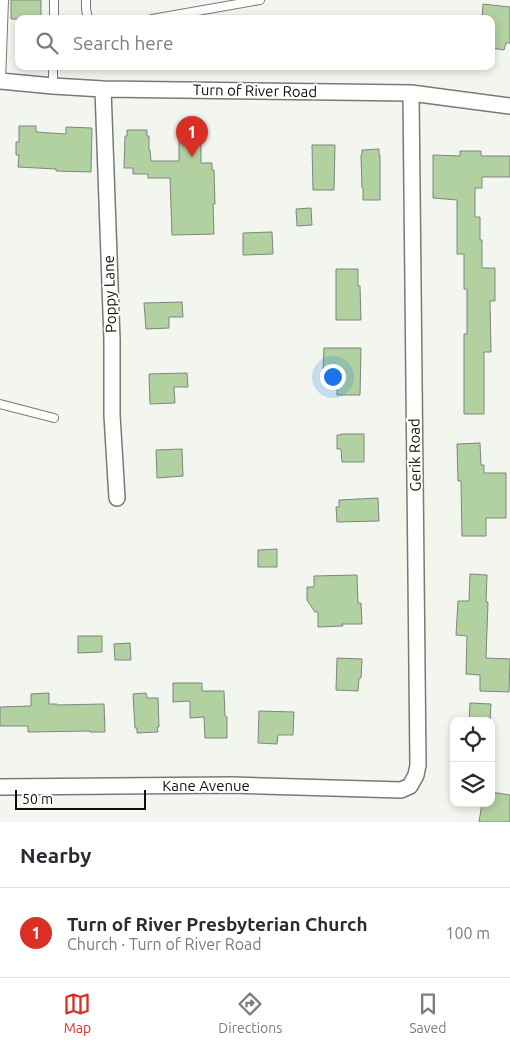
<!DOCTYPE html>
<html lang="en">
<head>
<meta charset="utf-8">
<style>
	:root { --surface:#fff; --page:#f2f2f3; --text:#2b2b33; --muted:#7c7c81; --line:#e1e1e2; --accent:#d93025 }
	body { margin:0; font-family:Ubuntu,sans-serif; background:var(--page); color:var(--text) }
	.controls { position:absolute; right:15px; bottom:15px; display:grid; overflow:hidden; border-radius:10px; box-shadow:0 2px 8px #0003 }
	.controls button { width:45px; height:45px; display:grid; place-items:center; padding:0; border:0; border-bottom:1px solid var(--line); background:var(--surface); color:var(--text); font:25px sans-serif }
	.scale { position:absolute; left:15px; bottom:12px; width:131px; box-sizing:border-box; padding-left:5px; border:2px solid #0e100d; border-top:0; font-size:14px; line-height:18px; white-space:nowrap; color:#0e100d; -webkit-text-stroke:4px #fff; paint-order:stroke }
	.you { position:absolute; left:332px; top:376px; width:18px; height:18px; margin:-12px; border:4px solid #fff; border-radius:50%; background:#1a73e8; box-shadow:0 0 0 8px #1a73e833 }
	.badge { display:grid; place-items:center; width:32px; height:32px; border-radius:50%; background:var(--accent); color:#fff; font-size:16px; font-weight:700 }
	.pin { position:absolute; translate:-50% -41px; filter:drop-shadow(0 1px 2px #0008) }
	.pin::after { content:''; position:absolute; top:26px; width:18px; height:15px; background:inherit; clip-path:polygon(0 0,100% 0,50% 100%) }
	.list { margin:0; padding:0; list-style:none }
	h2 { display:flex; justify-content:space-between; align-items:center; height:65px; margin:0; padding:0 20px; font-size:21px }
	h2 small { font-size:16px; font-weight:400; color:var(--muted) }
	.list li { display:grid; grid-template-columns:32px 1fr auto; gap:15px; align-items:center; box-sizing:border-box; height:90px; padding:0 20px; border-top:1px solid var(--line) }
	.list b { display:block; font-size:19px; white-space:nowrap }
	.list p { margin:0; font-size:16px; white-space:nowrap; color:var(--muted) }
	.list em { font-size:16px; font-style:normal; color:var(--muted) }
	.icon { flex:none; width:28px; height:28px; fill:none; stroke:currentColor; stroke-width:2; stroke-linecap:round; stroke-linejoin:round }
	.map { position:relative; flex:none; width:510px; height:822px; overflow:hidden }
	.search { position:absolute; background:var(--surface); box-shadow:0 2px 8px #0003; left:15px; right:15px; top:15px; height:55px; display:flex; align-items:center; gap:12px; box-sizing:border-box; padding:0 18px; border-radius:10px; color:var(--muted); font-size:19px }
	.sheet { height:155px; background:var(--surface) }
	nav { display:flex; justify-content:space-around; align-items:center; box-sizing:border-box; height:70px; border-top:1px solid var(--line); background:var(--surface); font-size:14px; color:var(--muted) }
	nav a { display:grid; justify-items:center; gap:2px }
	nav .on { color:var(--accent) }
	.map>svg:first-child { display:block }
</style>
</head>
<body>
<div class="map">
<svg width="510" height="822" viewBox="0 0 510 822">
	<rect width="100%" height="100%" fill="#f2f6ef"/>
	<path fill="#b1d1a1" stroke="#80857e" d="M11,0H41V19H11Z
		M483,4L510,7V43H506L504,50L491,48V19H482Z
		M19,126H36V132L66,134V127L92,128L91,172L56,171V169L18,167L19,155H16V142H19Z
		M127,130H147V136H149V150H150L151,161H179V135H201V163H212V170H214L215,204H213L214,234L172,235L170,178H148V174H133V168H124L125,136H127Z
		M312,145H335L334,190H313Z
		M379,149V155H380V200H363V188H362L361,155H362V150Z
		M460,151H481V156H510V177H482V188H475V217H480V240H482V268H495V301H490L491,352H484V414H464V334H467V289H464V254H457V200L433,198V155L460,156Z
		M311,208L312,225L297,226L296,209Z
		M272,232L273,254L243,255V233Z
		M336,269H358V286H360L361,320H336Z
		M182,302L183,317H169V328L146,329L144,303Z
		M324,348H361L360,395H337V370H323Z
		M187,373L188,387H174L175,403L150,404L149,374Z
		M341,434H364V462H342L341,449H337V435H341Z
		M480,443L481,465H484V473H506V518H486V536H462L461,481H458L457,444Z
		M182,449L183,476L157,478L156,450Z
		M378,498L379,521L337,522L336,507H339V500Z
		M277,549V567H258V550Z
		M470,574L487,575L486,602H488L486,658L510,659L509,692L480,691V675L466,674L467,636L456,635L458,601H469Z
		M357,575L358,603H361L362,624H342L343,626L318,627V612H315L307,600V587H314V576Z
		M78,636H102V652L78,653Z
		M130,643L131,660H115L114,644Z
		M337,658L362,659L361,678H359L358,691L336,690Z
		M173,683H202V691H224L225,716L227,717V738H205L204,717L190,718V701L173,702Z
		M49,693V704H57V705L104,704L105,732H90V731L28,732V726H0V707L31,706V694Z
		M146,693L147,698H158L159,727H157L158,732L137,733V728H135L133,694Z
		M470,703L491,704L490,721H469Z
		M259,711L294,712L293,735H278L277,744L258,743Z
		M491,792L510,795V822H479L482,803H491Z"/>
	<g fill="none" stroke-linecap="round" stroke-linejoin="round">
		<defs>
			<path id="lane" d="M86,0V9L88,19
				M54,19V0
				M152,19L260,0
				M1,81L4,0
				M53,86V66
				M0,404L54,418"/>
			<path id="street" d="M0,81L53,86L103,89L411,93L510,106
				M103,89L112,340V415L117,498
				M0,787L231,785L401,790L410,786L416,775L418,765L411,93"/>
		</defs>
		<use href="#lane" stroke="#777b75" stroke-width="10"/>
		<use href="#street" stroke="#777b75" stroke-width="18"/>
		<use href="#lane" stroke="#fff" stroke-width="8"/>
		<use href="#street" stroke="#fff" stroke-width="15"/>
	</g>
	<g text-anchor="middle" stroke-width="4" stroke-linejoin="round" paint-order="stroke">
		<g font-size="15" fill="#0e100d" stroke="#fff">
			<text transform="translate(255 91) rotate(1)" y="5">Turn of River Road</text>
			<text transform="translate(110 294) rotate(-92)" y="5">Poppy Lane</text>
			<text transform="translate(415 455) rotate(-91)" y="5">Gerik Road</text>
			<text x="206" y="791">Kane Avenue</text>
		</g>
	</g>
</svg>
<div class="controls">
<button><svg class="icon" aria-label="locate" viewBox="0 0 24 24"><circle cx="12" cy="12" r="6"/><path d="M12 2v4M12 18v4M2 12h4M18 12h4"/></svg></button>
<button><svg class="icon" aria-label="layers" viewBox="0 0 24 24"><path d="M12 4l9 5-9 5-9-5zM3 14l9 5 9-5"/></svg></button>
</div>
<div class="scale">50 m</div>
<div class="you"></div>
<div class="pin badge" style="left:192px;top:157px">1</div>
<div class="search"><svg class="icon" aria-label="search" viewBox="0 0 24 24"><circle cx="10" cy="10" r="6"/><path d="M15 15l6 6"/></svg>Search here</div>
</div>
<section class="sheet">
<h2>Nearby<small></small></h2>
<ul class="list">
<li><span class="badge">1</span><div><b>Turn of River Presbyterian Church</b><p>Church · Turn of River Road</p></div><em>100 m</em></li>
</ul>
</section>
<nav>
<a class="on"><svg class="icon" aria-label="map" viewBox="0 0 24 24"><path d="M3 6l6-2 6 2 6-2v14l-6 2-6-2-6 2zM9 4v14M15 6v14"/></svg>Map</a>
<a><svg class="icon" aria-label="directions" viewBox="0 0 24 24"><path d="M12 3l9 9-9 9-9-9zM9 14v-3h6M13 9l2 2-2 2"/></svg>Directions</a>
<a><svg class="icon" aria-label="saved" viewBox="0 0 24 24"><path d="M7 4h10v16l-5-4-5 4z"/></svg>Saved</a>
</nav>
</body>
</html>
